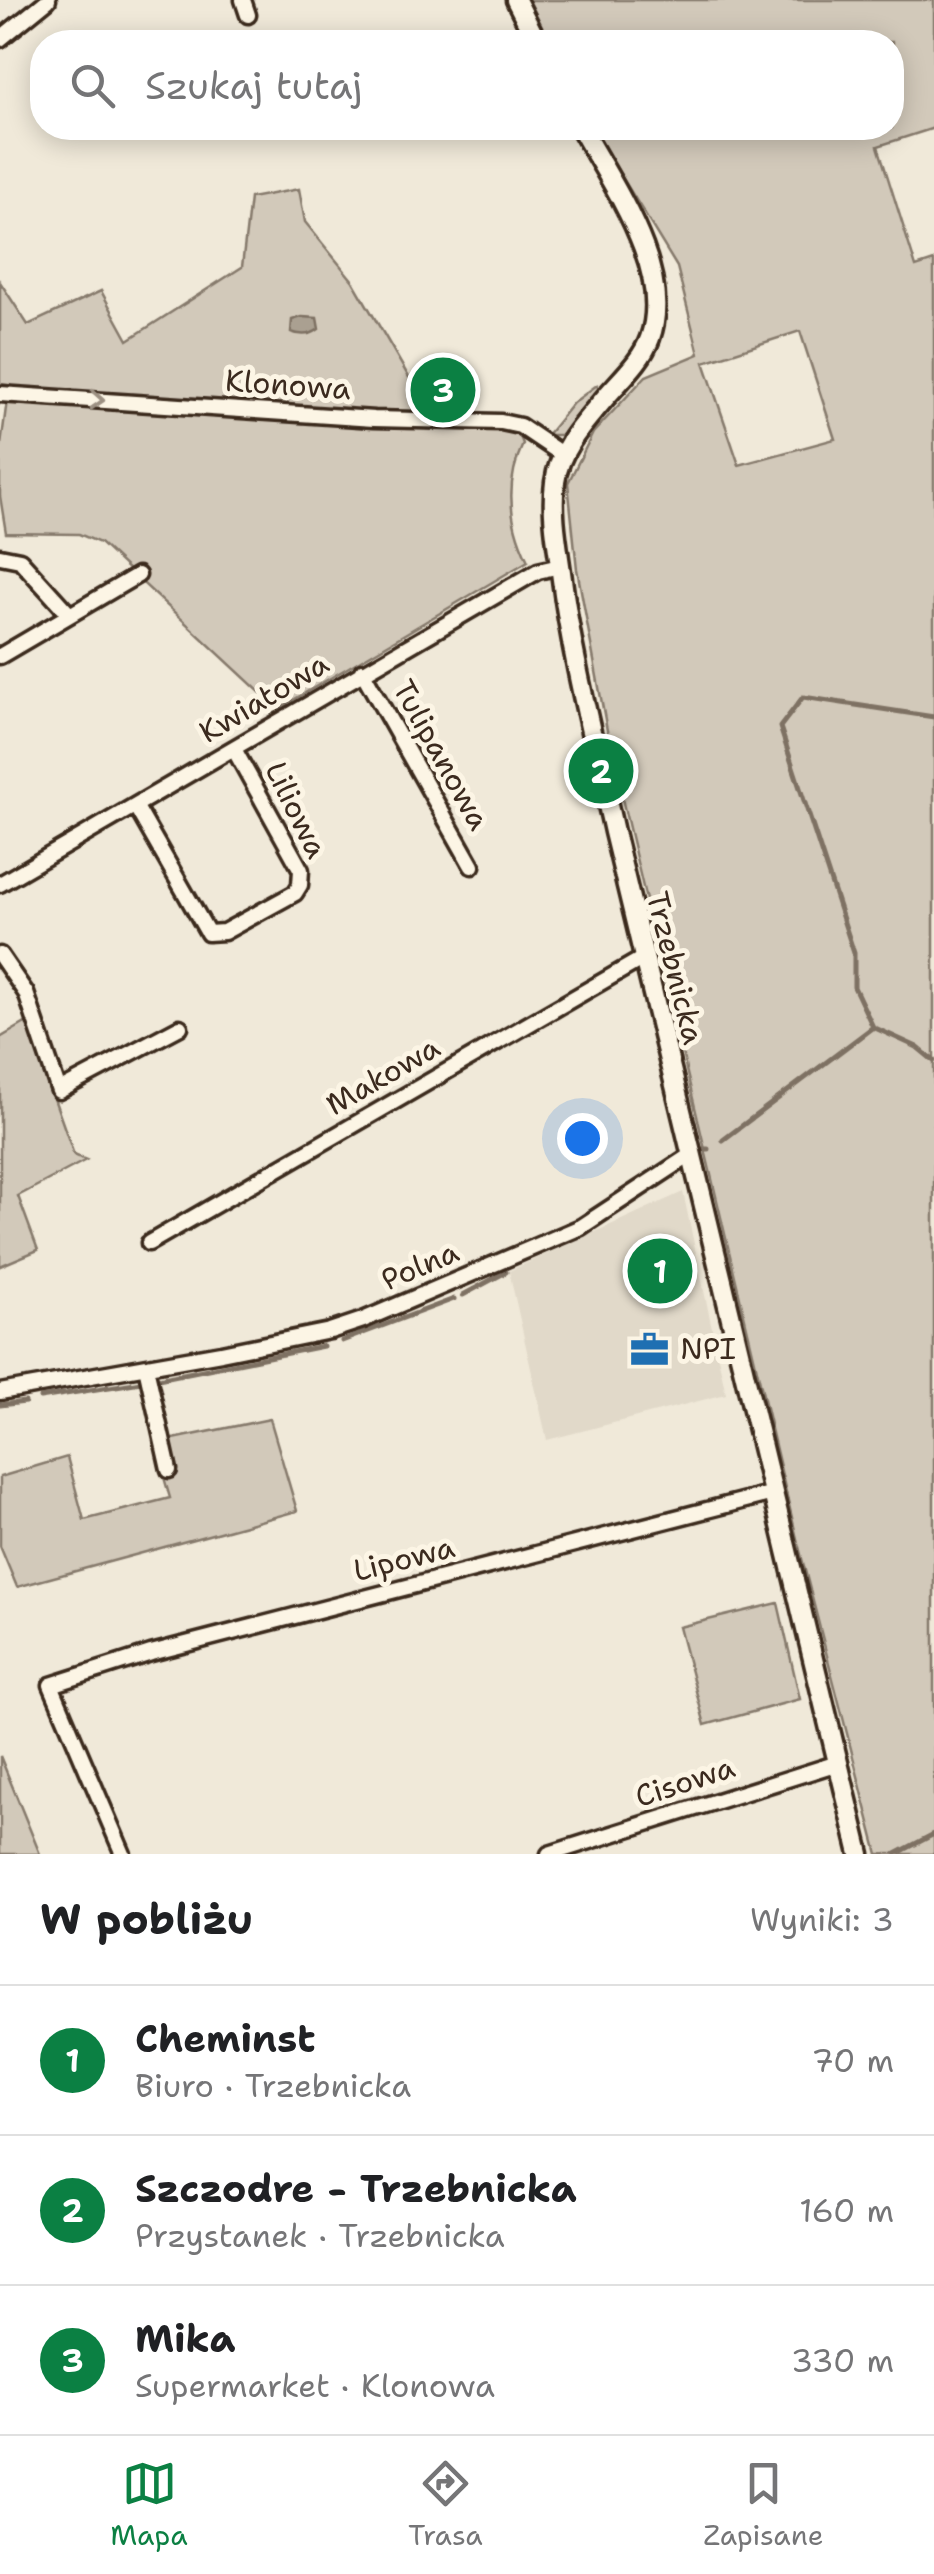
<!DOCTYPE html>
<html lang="pl">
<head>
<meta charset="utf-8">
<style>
	:root { --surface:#fff; --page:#f2f2f2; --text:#202124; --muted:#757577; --line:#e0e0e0; --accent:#0b8043 }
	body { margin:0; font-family:"Shantell Sans",sans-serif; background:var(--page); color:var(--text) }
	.you { position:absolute; left:582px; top:1138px; width:35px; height:35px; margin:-25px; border:8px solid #fff; border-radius:50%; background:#1a73e8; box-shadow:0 0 0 15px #1a73e833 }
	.badge { display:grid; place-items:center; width:65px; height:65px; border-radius:50%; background:var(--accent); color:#fff; font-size:32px; font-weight:700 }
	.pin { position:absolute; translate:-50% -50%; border:5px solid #fff; box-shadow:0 2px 10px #0006 }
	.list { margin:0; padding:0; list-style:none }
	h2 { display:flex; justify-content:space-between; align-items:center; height:130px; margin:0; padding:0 40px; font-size:42px }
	h2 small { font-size:32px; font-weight:400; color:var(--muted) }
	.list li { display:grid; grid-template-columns:65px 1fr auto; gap:30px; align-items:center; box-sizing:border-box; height:150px; padding:0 40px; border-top:2px solid var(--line) }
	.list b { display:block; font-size:38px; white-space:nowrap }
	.list p { margin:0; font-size:32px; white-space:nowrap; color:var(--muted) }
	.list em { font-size:32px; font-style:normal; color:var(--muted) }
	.icon { flex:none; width:55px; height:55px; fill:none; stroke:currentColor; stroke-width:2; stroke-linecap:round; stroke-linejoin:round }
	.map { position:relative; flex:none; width:934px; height:1854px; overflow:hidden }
	.search { position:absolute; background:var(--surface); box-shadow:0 5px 25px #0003; left:30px; right:30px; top:30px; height:110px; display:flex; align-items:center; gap:25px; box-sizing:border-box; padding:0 35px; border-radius:40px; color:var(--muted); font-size:38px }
	.sheet { height:580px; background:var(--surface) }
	nav { display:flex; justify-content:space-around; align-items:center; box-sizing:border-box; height:140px; border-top:2px solid var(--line); background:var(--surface); font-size:28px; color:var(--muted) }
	nav a { display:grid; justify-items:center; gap:5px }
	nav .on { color:var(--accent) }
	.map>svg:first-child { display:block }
</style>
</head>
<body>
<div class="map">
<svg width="934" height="1854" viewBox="0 0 934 1854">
	<rect width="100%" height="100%" fill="#f0e9d9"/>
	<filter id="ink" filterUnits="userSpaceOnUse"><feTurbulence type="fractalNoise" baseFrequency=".01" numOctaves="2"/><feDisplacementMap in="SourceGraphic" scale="20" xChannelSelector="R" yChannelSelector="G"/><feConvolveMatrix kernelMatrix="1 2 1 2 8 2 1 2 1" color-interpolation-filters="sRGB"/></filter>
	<g filter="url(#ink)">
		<path fill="#e1d9c9" d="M683,1192L726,1394L547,1440L509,1271Z"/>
		<path fill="#d2c9ba" stroke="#867a6c" stroke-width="2.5" fill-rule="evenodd" d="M529,0H934V128L878,146L916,267L934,261V1854H878L798,1543L611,752L577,569L568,483L593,433L646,376L699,354L677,267L592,128H892V42H550ZM800,331L835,439L739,465L704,362Z
			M299,189L305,222L353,281L439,429L518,431L523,444C505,483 509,523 528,561L278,709L100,543L79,534L6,533L0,496V453L9,385L0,384V282L28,325L101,291L128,340L242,267L250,198Z
			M597,385L599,390L562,435H547L573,403Z
			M27,1022L74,1155L86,1160L18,1196L38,1250L0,1266V1038Z
			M270,1419L297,1511L17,1587L0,1546V1477L67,1457L84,1520L170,1498L154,1443Z
			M778,1603L800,1699L705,1725L679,1627Z
			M0,1756L40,1854H0Z"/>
		<path fill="#aaa091" stroke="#7e7163" stroke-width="2.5" d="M302,317L317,318L319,329C310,336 301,336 291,332L292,320Z"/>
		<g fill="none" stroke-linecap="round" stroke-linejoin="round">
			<path stroke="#7e7163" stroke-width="5" d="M934,717L803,697L780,727L854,953V987L873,1027L917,1047L934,1061
				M723,1140L873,1027
				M703,1149H708
				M463,1295L506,1272
				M342,1341L454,1299
				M158,1379L323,1346
				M40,1398L141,1382
				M0,1405L25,1402
				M896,1854L934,1834"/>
			<defs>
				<path id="minor" d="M243,0L248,15
					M0,39L48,0
					M0,394L374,419L501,422L520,426L563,455
					M0,556L20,560L69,614
					M0,656L138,575
					M362,671L472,866
					M136,807L208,933L224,932L295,893L300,885L301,870L234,749
					M0,884L538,571L560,566
					M0,955L26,993L59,1091L180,1027
					M149,1243L645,957
					M146,1367L169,1470
					M0,1392L221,1353L330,1331L363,1320L581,1227L692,1154
					M123,1854L51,1685L151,1653L773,1493
					M549,1854L838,1763"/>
				<path id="tertiary" d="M516,0L537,42
					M581,128C612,185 674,271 650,338C642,361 620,380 605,398C584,423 559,449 555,482C551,512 557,543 561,572C572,660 595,746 614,832L860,1854"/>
			</defs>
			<use href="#minor" stroke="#3b2a1e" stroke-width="21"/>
			<use href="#tertiary" stroke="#3b2a1e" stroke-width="25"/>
			<use href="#minor" stroke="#fcf5e5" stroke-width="14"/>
			<use href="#tertiary" stroke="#fcf5e5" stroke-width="18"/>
		</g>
		<defs><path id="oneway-chevron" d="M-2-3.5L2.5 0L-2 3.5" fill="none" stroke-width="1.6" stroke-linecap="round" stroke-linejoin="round" transform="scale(2.5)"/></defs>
		<use stroke="#9c9082" href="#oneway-chevron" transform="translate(97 400) rotate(4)"/>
	</g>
	<defs>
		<symbol id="office-bare" viewBox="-9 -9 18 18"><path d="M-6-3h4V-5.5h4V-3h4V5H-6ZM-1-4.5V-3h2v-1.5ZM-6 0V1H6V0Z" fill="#1f6fb2" stroke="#fcf5e5" stroke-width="2.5" paint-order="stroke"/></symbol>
	</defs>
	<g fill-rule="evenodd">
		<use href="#office-bare" x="622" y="1322" width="55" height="55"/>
	</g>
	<g text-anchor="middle" stroke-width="10" stroke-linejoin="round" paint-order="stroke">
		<g font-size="30" fill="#3b2a1e" stroke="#fcf5e5">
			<text transform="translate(288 385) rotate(4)" y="10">Klonowa</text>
			<text transform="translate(264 698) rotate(-31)" y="10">Kwiatowa</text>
			<text transform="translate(441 755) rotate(61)" y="10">Tulipanowa</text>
			<text transform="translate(296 810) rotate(64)" y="10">Liliowa</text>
			<text transform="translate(675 968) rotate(76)" y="10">Trzebnicka</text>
			<text transform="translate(383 1076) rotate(-30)" y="10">Makowa</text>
			<text transform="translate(420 1266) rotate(-23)" y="10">Polna</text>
			<text transform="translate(404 1559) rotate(-14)" y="10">Lipowa</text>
			<text transform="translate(685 1782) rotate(-18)" y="10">Cisowa</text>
		</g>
		<g font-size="30" fill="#3b2a1e" stroke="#fcf5e5" text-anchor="start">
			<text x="680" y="1359">NPI</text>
		</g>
	</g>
</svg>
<div class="you"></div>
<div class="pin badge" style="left:660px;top:1271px">1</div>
<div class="pin badge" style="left:601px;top:771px">2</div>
<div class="pin badge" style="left:443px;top:390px">3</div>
<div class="search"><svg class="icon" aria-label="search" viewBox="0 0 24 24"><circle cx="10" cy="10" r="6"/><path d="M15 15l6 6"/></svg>Szukaj tutaj</div>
</div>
<section class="sheet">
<h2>W pobliżu<small>Wyniki: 3</small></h2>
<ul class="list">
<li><span class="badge">1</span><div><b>Cheminst</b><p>Biuro · Trzebnicka</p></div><em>70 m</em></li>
<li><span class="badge">2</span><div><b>Szczodre - Trzebnicka</b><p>Przystanek · Trzebnicka</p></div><em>160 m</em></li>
<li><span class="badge">3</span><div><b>Mika</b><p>Supermarket · Klonowa</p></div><em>330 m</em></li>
</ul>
</section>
<nav>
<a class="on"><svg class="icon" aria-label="map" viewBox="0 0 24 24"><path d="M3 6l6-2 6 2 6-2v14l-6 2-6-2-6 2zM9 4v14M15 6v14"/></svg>Mapa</a>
<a><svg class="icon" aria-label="directions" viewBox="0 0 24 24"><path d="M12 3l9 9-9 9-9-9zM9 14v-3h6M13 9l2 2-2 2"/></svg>Trasa</a>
<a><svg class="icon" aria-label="saved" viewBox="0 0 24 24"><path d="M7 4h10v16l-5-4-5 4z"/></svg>Zapisane</a>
</nav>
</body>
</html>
